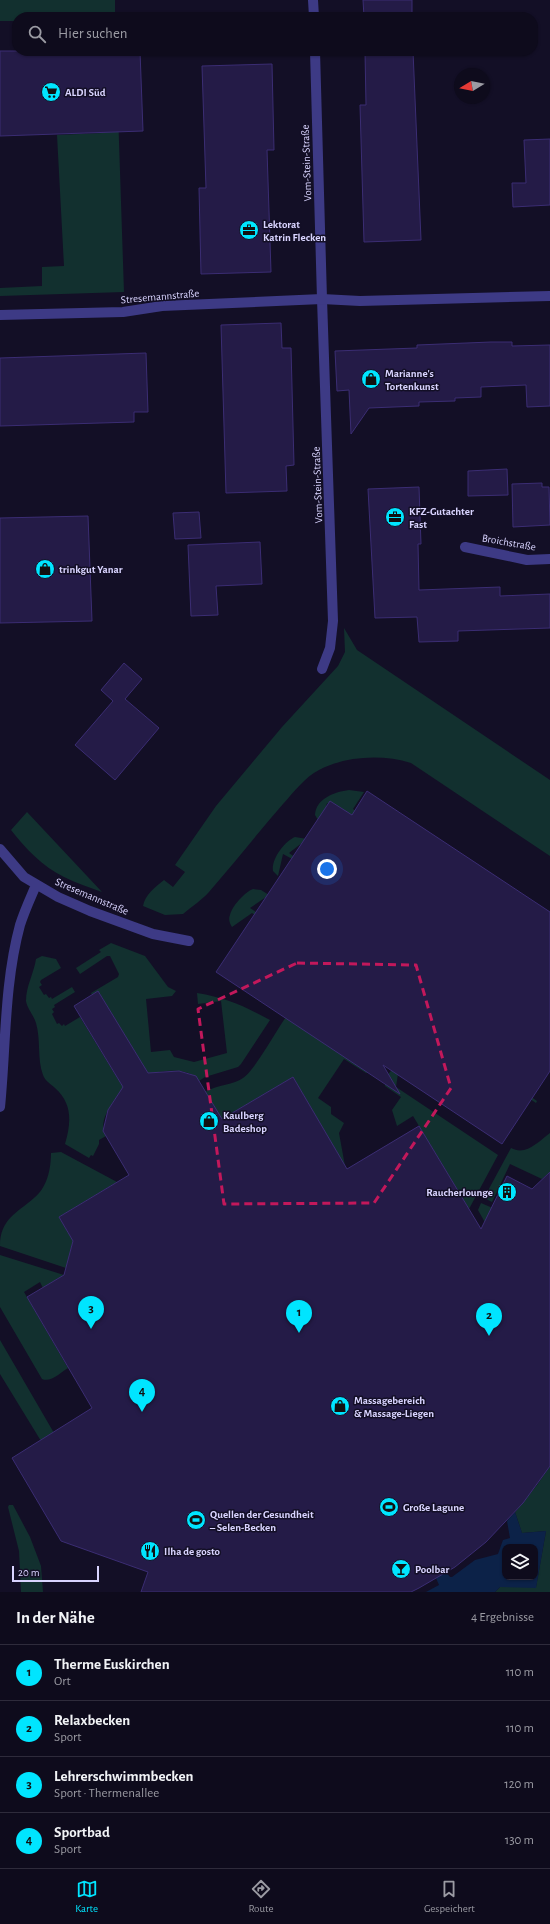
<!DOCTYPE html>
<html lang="de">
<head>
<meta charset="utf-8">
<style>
	:root { --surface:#0e0b1c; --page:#171425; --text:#f1f3f6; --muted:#9b9ba3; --line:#2e2b3b; --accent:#00e5ff }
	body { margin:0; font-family:"Alegreya Sans",sans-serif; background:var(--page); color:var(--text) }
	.controls { position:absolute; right:12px; bottom:12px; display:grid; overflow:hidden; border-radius:8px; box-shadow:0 1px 3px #0004 }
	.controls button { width:36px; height:36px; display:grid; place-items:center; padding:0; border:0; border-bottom:1px solid var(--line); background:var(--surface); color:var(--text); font:20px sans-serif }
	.compass { position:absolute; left:454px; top:68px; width:36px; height:36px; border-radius:50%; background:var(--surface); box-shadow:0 1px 3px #0004; rotate:260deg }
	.scale { position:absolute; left:12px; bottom:10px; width:87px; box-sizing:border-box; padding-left:4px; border:2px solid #d9d4ff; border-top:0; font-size:11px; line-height:14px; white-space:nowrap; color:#d9d4ff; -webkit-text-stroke:3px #130f26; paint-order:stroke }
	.you { position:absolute; left:327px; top:869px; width:14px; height:14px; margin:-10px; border:3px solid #fff; border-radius:50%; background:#1a73e8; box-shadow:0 0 0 6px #1a73e833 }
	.badge { display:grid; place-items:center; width:26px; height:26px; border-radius:50%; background:var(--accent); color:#111; font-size:13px; font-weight:700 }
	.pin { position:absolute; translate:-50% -33px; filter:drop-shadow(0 1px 2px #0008) }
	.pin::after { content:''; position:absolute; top:21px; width:14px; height:12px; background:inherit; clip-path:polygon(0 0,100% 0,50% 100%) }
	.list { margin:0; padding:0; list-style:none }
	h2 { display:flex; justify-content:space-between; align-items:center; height:52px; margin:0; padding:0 16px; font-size:17px }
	h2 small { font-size:13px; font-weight:400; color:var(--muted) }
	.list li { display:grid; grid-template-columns:26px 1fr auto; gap:12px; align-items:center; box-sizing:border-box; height:56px; padding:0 16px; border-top:1px solid var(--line) }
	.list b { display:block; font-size:15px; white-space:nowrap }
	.list p { margin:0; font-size:13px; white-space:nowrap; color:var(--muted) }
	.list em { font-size:13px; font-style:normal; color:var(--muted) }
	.icon { flex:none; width:22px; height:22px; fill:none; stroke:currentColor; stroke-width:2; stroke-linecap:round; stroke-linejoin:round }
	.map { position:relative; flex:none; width:550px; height:1592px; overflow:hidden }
	.search { position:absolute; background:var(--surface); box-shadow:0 1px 3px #0004; left:12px; right:12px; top:12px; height:44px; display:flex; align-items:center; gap:10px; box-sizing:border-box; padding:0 14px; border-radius:16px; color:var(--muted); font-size:15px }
	.sheet { height:276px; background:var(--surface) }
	nav { display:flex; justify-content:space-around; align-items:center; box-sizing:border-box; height:56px; border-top:1px solid var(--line); background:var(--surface); font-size:11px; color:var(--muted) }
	nav a { display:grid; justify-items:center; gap:2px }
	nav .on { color:var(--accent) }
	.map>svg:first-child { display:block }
</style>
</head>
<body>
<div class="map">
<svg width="550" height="1592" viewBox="0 0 550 1592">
	<rect width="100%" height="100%" fill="#130f26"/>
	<path fill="#12302f" d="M0,0H115V17H17V21H0Z
		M100,51H116L124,292L0,296V288L42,286V267L64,266L57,135L102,133Z
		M344,628L357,650L550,780V856L411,763C382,754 346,756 319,770C305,777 294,792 283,804C258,833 234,863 209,892C201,901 192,906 183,914L165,915L143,906C145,895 155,887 164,880L173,887L185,872L175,865L216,806L282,727L338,666L345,652Z
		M349,790L364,792L353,809L392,835L347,816L327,803L321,825L315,815C316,798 335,792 349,790Z
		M27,812L102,892C89,887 76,883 64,877C43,867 25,848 11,830Z
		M295,837L307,839L289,853L299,860H294L283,854L278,876L273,871C271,859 285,841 295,837Z
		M253,889L261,890L269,895L250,908L527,1094L537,1101L536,1103L252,913L232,927C230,924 228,919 230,915C232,906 245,892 253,889Z
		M111,943L145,956L168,987L176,991L172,996L146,999L151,1052L170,1050L174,1057L194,1062L227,1053L221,1001L198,1004L197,993C227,998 244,1006 270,1020L241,1064L238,1067L205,1077L199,1081C189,1066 163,1071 148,1074L98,991L92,995L91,993L118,977L119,974L110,956H107L80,974L76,968L101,952L99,950Z
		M42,956L56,959L61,968L41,980L40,982L42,985L39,987L44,995L46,994L49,998L51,997L52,999L72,987L75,992L54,1005L55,1007L52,1009L54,1012L52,1014L57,1024L59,1023L62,1026L64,1024L65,1026L80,1017L121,1084L124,1086C116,1100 96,1119 106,1136L99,1140V1144L93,1156L91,1155L89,1158L65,1144C71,1123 73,1104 55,1088C51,1084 45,1081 43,1075C37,1059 41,1040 36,1023C34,1016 27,1008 26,1001C26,986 34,973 36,959Z
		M288,1014L370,1072L366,1073L344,1059L318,1098L331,1107V1114L344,1123L339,1133L345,1166L293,1077L222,1119L205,1092C218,1084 234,1085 243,1078C255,1070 277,1029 288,1014Z
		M399,1067L396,1087L498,1155L469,1209L413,1116L397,1126L392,1110L401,1097L385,1086C384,1076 391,1069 399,1067Z
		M550,1133V1172L542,1179L510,1164L492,1202L484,1198L511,1148C526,1156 538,1142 550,1133Z
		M61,1152L117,1182L59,1217L73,1241L66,1268L0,1246C0,1219 17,1213 34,1198C47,1188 51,1169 51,1153Z
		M481,1203L511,1216L492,1235L478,1210Z
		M0,1255L64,1275L43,1288L40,1282L24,1292L68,1368C61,1372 51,1383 42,1379L0,1307Z
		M0,1340L54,1433L41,1441L0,1374Z
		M550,1466V1592H495L500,1587H536L546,1531L522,1533L515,1512L537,1485Z
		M9,1505H13L30,1537L41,1566L43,1592H21L19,1551L8,1507Z"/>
	<path fill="#0c2248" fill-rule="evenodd" d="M515,1512L522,1533L546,1531L536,1588L500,1587L495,1592H426L439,1585L436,1578L411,1592H392L446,1572L450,1577H452L475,1560L498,1554L503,1540L510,1538L507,1521ZM505,1547H535V1577H505Z"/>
	<path fill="#241b47" stroke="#3b2d73" d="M363,0H412V17H364Z
		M0,51H140L143,131L0,136Z
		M365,51H413L421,240L364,242L360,105H366Z
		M272,64L274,150H267L271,272L201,274L199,188H206L202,66Z
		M550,139V205L513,207L512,183H526L524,140Z
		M281,323L282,348H291L294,465L286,466L287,491L226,493L221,325Z
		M491,342H512V346L550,345V406L527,407L526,385L481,387V397L455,398V401L419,402V406L369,408L351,434L349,390L337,391L335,351L417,348V345Z
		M146,353L148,412H134V422L0,426V358Z
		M507,469L508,495L468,496V471Z
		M542,483V487H549L550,525L513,527L512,484Z
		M419,487L421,544H418L419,590L500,587V596L550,594V628L458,631V641L419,642L417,617L375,618L368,489Z
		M199,512L201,538L175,539L173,513Z
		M88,516L92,621L0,623V518Z
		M260,542L262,584L216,586L218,615L191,616L188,545Z
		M124,663L142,679L125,699L159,728L115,780L75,745L113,701L101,690Z
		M367,791L550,912V1071L502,1144L383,1065L400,1094L216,972L330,801L352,815Z
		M98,991L148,1073L179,1071L196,1076L222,1119L293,1077L347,1169L419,1126L481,1229L507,1176L532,1189L550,1172V1466L523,1503L486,1542L455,1567L419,1588L411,1592H141L148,1572L61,1541L12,1458L92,1408L27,1297L64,1275L73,1241L59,1217L129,1175L103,1131L108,1110L123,1087L74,1006Z"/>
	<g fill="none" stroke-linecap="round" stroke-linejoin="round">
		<path stroke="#3d3a85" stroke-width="10" d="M322,669L330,648L333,621L322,299"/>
		<path stroke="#3d3a85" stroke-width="10" d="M313,0L314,17
			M315,51L322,299L360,301L550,296
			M0,315L123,312L162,306L322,299
			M465,547L527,560L550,559
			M0,849L24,877L58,897L90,911L153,934L189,941
			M0,1107C6,1047 4,984 20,925C24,912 30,899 36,885"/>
	</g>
	<path fill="none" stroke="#c2185b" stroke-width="3" stroke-dasharray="8 5" stroke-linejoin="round" d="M297,963L416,965L451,1088L374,1203L224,1204L198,1009Z"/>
	<defs>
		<symbol id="supermarket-disc" viewBox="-11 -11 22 22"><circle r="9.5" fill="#00e5ff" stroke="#130f26"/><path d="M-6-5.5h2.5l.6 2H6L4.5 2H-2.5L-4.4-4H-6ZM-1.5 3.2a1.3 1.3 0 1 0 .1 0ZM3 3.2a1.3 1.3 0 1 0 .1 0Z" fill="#111"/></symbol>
		<symbol id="office-disc" viewBox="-11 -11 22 22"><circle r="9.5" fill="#00e5ff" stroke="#130f26"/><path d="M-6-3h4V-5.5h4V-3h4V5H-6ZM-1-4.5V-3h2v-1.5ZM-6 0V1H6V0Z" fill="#111"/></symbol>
		<symbol id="shop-disc" viewBox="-11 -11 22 22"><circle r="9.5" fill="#00e5ff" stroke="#130f26"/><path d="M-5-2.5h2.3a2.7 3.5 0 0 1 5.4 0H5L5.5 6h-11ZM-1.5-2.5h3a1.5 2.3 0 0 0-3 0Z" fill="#111"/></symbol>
		<symbol id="building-disc" viewBox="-11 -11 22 22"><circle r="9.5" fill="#00e5ff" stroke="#130f26"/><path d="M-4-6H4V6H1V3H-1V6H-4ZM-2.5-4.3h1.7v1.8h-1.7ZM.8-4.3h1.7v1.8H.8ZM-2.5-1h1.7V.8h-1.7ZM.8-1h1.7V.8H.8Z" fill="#111"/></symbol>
		<symbol id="stadium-disc" viewBox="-11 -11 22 22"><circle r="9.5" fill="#00e5ff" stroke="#130f26"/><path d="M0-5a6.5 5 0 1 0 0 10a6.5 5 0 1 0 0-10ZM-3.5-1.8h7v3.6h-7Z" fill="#111"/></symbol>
		<symbol id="restaurant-disc" viewBox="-11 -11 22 22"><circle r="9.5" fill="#00e5ff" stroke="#130f26"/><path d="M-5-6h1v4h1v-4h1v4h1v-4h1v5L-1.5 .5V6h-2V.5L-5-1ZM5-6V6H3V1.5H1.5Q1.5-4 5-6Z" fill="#111"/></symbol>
		<symbol id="bar-disc" viewBox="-11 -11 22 22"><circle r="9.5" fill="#00e5ff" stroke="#130f26"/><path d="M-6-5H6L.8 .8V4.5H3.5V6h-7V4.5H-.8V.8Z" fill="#111"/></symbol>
	</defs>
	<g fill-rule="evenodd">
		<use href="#supermarket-disc" x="40" y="81" width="22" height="22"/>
		<use href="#office-disc" x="238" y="219" width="22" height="22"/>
		<use href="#shop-disc" x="360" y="368" width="22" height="22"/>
		<use href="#office-disc" x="384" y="506" width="22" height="22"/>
		<use href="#shop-disc" x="34" y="558" width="22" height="22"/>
		<use href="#shop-disc" x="198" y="1110" width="22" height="22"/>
		<use href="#building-disc" x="496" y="1181" width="22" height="22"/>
		<use href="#shop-disc" x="329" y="1395" width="22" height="22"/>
		<use href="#stadium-disc" x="378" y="1496" width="22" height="22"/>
		<use href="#stadium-disc" x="185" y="1509" width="22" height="22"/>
		<use href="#restaurant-disc" x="139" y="1540" width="22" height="22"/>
		<use href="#bar-disc" x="390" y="1558" width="22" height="22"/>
	</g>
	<g text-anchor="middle" stroke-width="3" stroke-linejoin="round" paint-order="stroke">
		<g font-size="11" font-weight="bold" fill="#d9d4ff" stroke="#130f26" text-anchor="start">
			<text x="65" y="96">ALDI Süd</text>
			<text x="263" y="228">Lektorat<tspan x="263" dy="13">Katrin Flecken</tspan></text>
			<text x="385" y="377">Marianne's<tspan x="385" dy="13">Tortenkunst</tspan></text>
			<text x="409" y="515">KFZ-Gutachter<tspan x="409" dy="13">Fast</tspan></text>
			<text x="59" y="573">trinkgut Yanar</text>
			<text x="223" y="1119">Kaulberg<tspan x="223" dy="13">Badeshop</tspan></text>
			<text x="493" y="1196" text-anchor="end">Raucherlounge</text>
			<text x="354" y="1404">Massagebereich<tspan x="354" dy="13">&amp; Massage-Liegen</tspan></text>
			<text x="403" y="1511">Große Lagune</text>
			<text x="210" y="1518">Quellen der Gesundheit<tspan x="210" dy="13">– Selen-Becken</tspan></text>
			<text x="164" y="1555">Ilha de gosto</text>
			<text x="415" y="1573">Poolbar</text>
		</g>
		<g font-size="11" fill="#d9d4ff" stroke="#130f26">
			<text transform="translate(306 163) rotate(-92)" y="4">Vom-Stein-Straße</text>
			<text transform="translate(160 296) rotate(-5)" y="4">Stresemannstraße</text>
			<text transform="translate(317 485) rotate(-92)" y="4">Vom-Stein-Straße</text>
			<text transform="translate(509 542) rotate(10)" y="4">Broichstraße</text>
			<text transform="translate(92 896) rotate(23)" y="4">Stresemannstraße</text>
		</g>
	</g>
</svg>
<div class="controls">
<button><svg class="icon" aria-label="layers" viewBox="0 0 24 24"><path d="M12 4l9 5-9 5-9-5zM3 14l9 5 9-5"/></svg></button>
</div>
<svg class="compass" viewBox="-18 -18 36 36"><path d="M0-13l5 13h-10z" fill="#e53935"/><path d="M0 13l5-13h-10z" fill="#9b9ba3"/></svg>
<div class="scale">20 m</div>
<div class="you"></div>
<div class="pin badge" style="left:299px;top:1333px">1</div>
<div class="pin badge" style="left:489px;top:1336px">2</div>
<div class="pin badge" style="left:91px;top:1329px">3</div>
<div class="pin badge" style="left:142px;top:1412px">4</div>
<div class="search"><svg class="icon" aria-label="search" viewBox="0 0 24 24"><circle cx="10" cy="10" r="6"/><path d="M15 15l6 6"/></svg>Hier suchen</div>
</div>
<section class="sheet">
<h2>In der Nähe<small>4 Ergebnisse</small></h2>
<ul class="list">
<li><span class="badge">1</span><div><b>Therme Euskirchen</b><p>Ort</p></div><em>110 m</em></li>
<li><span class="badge">2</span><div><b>Relaxbecken</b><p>Sport</p></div><em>110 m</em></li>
<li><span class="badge">3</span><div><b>Lehrerschwimmbecken</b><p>Sport · Thermenallee</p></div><em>120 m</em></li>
<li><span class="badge">4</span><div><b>Sportbad</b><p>Sport</p></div><em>130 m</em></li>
</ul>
</section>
<nav>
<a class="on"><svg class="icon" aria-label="map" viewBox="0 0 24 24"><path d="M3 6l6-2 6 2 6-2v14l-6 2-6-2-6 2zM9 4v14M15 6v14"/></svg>Karte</a>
<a><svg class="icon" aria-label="directions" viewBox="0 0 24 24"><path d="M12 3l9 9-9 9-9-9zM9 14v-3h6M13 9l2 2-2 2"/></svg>Route</a>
<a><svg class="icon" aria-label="saved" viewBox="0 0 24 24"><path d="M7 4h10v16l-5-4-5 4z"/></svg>Gespeichert</a>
</nav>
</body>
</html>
